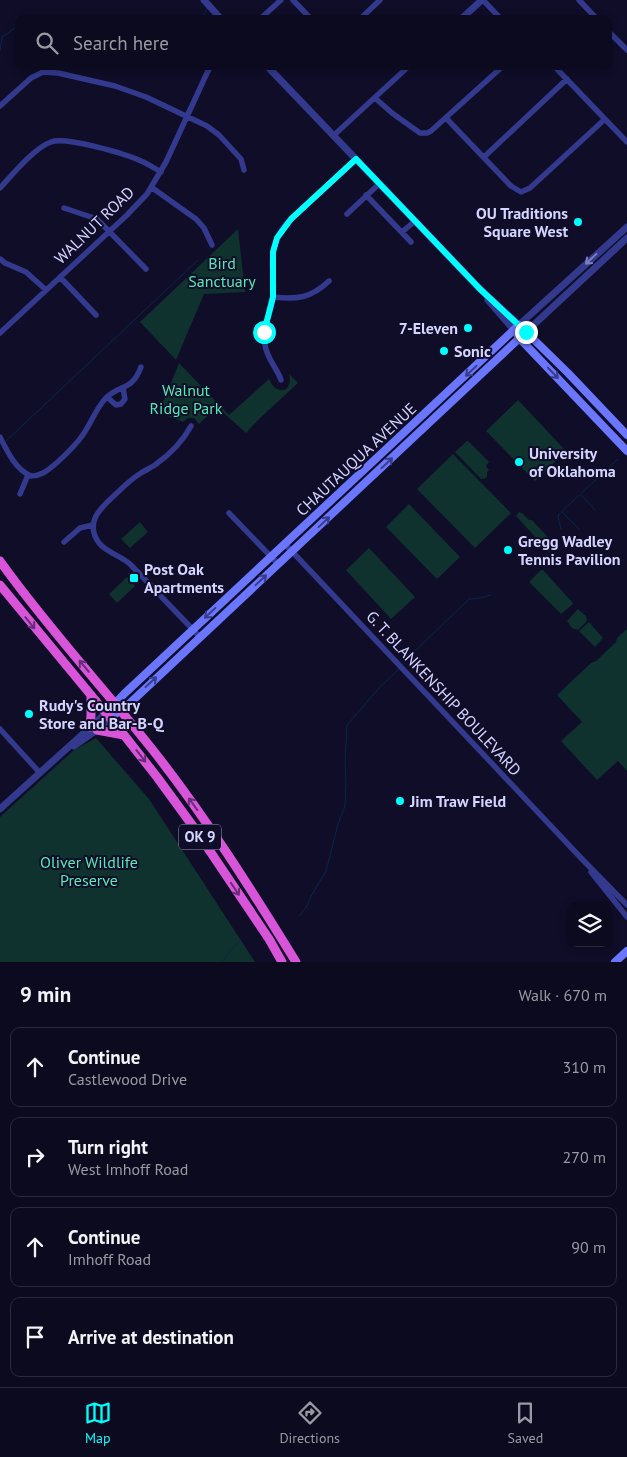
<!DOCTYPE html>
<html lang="en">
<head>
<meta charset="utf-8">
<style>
	:root { --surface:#0b0a1e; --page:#19182b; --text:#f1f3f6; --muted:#9a9aa4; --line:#2b2b3c; --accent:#0ff }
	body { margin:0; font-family:"PT Sans",sans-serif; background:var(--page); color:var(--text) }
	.controls { position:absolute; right:15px; bottom:15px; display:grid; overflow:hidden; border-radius:10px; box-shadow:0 2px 8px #0003 }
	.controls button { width:45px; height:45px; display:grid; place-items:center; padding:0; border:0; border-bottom:1px solid var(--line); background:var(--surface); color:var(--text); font:25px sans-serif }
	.stop { position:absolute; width:15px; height:15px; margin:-11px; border:4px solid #0ff; border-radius:50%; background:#fff }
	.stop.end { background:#0ff; border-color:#fff; box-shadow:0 1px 5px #0008 }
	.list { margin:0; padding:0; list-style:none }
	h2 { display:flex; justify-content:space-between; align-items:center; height:65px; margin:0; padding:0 20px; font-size:21px }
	h2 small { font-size:16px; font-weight:400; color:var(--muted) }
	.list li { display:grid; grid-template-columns:32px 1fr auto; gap:15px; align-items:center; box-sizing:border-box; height:80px; margin:0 10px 10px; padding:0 10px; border:1px solid var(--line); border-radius:10px }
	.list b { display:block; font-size:19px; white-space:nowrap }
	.list p { margin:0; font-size:16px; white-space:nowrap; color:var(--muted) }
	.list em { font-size:16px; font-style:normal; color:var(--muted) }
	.icon { flex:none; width:28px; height:28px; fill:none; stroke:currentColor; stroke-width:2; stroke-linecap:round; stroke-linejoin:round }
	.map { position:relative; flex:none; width:627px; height:962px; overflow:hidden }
	.search { position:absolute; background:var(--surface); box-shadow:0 2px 8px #0003; left:15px; right:15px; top:15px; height:55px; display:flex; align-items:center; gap:12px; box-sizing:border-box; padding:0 18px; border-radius:10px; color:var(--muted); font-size:19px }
	.sheet { height:425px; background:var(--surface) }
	nav { display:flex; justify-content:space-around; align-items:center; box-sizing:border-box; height:70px; border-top:1px solid var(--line); background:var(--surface); font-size:14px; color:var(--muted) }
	nav a { display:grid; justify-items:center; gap:2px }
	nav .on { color:var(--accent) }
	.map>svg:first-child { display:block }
</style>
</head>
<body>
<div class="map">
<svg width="627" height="962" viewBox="0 0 627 962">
	<rect width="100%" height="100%" fill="#0f0d28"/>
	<path fill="#0f322e" d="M238,229L245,292L204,294L176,360L140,322Z
		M179,363L229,415L269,379C271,383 273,387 277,389C288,394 292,382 289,374L298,383L257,421L246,433L217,407L199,424L194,418H188L183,422L152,410L164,400Z
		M518,400L566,451L535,481L486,431Z
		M467,441H468L489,462L486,466L489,470L487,472V477L484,479H481L455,452Z
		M453,454L511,513L475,548L417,489Z
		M409,504L460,557L437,579L386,527Z
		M519,512L522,513L529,520H532L556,546L549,552L516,516Z
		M140,522L148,532L130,548L121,539Z
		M369,548L415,597L391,619L346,570Z
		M541,570H543L572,602L573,604L561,614L530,583V581Z
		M127,577L135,586L117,603L109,594Z
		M578,609L586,616L587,621L578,630L572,628L567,621Z
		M589,622L603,638L595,647L579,631Z
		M627,629V771L618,761L597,780L561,741L582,722L557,695L591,663L596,661L616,642L617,638Z
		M96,738L149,799L255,962H0V817L74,750Z"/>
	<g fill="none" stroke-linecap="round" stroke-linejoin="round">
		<path stroke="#07274d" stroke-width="1" d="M26,19C35,16 41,18 51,19
			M202,19L207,8
			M0,51L2,37L19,25
			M6,441L198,260
			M581,495L595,510
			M562,512L579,529
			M561,529L558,517L559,514L618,459
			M402,666L414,652L469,599L480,598L491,595
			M299,916L307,906L311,896L326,871L338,824L345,806L346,782L345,763L347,725L380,687L400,668
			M222,962L233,947L241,941"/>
		<path stroke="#33398c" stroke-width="5.5" d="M293,0L311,19
			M483,0L501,19
			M579,0L597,19
			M260,19L281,0
			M360,19L380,0
			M608,31L627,50
			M554,66L627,142
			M375,98L392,113L420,133H427L431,131L503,66
			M0,106L31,78L43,72L58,73L115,86L146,97L207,126L219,135L241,159L244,170
			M446,118L511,186L521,192L530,188L605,119
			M333,136L409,66
			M484,157L567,79
			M151,187L196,219L204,228L212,245
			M0,188C12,175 34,148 51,142C65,136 126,154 141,161C148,164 154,168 161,172
			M366,195L411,242
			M64,208L97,219L146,269
			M347,214L379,184
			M402,232L415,221
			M0,259L5,263L26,272L46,290
			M60,277L96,315
			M273,297C297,300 311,298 329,281
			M0,333L127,215L147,194L166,162L207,73L211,66
			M281,380C277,368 267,359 265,345C262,327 272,313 273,295C275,280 270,264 274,248C276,239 280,232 286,224L356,159
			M107,397L116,405L121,404L125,399L123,388
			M191,426C183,441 169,455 155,465C150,468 146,470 141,473C133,478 125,485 118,492C103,506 83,521 99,543C107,553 122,556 131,565L200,637
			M0,437C7,451 16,470 31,476C35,476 39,475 43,473C53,468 75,446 82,436C91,424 95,410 105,399C120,383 131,393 141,367
			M20,494L28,475
			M229,513L278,564
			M64,542L80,528L93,525
			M285,544L581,858L627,905
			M0,729L40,773
			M591,872L627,917"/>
		<path stroke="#33398c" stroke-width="7" d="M204,0L221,19
			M461,19L482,0
			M267,66L480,289L519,325L627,227
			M488,300L514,330
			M526,332L627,238
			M74,746L94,732L110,718
			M0,809L106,713"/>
		<path stroke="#6b76ff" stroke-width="8" d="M517,334L523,342L627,451
			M106,713L124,694L519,325L568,373L627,435
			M110,718L129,704L526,332
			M615,962L627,951"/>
		<path stroke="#d855da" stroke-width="9" d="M0,561C47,627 102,686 152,749C205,816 251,889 296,962
			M0,585L124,735L157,777L195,829L269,939L282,962
			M90,727L91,715V695
			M97,730L124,735"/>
	</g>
	<defs><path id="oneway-shaft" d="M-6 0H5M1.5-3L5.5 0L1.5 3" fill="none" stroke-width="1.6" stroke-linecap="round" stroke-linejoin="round" transform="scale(1.25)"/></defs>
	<use stroke="#7b7fc0" href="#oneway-shaft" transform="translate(591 259) rotate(137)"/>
	<g stroke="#383c89">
		<use href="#oneway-shaft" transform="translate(471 371) rotate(137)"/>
		<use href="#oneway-shaft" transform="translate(553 373) rotate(46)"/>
		<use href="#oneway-shaft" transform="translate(387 463) rotate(-43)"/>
		<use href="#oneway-shaft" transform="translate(324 522) rotate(-43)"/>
		<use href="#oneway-shaft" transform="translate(261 580) rotate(-43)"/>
		<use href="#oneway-shaft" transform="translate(210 613) rotate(137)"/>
		<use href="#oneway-shaft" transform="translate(151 682) rotate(-43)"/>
	</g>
	<g stroke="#692d78">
		<use href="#oneway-shaft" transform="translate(30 623) rotate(51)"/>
		<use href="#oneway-shaft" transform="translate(84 666) rotate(-130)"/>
		<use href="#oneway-shaft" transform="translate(141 756) rotate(52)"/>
		<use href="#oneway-shaft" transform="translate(193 804) rotate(-126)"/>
		<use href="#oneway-shaft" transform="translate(235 889) rotate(56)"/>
	</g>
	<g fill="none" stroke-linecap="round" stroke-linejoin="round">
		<path stroke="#0ff" stroke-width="6" d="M264,332L273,297V252L277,238L291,219L356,159L480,289L526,332"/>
	</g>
	<g fill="#0ff" stroke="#0f0d28" stroke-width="2">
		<circle cx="578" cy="222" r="5"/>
		<circle cx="468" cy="328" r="5"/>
		<circle cx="444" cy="351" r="5"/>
		<circle cx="519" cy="462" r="5"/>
		<circle cx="508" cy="550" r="5"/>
		<rect x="129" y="573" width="10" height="10" rx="2.5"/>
		<circle cx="29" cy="714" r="5"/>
		<circle cx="400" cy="801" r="5"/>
	</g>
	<g text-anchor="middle" stroke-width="4" stroke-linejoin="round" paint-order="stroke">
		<rect fill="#0f0d28" stroke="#9998be" stroke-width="1" x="179" y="824.5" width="42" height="25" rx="4"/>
		<g font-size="15" font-weight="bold" fill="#d4d4ff">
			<text x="200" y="842">OK 9</text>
		</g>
		<g font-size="16" font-weight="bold" fill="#d4d4ff" stroke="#0f0d28" text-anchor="start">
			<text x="568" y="219" text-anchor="end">OU Traditions<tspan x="568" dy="18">Square West</tspan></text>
			<text x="458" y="334" text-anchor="end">7-Eleven</text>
			<text x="454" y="357">Sonic</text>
			<text x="529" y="459">University<tspan x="529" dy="18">of Oklahoma</tspan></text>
			<text x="518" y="547">Gregg Wadley<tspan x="518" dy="18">Tennis Pavilion</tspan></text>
			<text x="144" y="575">Post Oak<tspan x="144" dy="18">Apartments</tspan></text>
			<text x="39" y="711">Rudy's Country<tspan x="39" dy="18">Store and Bar-B-Q</tspan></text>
			<text x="410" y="807">Jim Traw Field</text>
		</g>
		<g font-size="16" fill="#d4d4ff" stroke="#0f0d28">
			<text transform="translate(94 225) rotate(-44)" y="6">WALNUT ROAD</text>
			<text transform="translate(356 459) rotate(-43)" y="6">CHAUTAUQUA AVENUE</text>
			<text transform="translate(444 693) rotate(47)" y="6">G. T. BLANKENSHIP BOULEVARD</text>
		</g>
		<g font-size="16" fill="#53ecb6" stroke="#0f0d28">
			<text x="222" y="269">Bird<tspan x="222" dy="18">Sanctuary</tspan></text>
			<text x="186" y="396">Walnut<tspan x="186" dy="18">Ridge Park</tspan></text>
			<text x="89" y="868">Oliver Wildlife<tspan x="89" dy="18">Preserve</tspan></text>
		</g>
	</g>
</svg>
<div class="controls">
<button><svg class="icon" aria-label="layers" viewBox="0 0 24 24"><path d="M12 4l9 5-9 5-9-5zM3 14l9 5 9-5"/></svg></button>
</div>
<div class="stop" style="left:264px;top:332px"></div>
<div class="stop end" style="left:526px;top:332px"></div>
<div class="search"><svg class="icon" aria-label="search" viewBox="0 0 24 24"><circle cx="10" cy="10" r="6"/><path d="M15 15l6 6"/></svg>Search here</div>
</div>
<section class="sheet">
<h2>9 min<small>Walk · 670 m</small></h2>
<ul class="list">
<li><svg class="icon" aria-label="ahead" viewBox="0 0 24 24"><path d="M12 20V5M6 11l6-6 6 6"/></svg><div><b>Continue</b><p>Castlewood Drive</p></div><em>310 m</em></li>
<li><svg class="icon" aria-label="right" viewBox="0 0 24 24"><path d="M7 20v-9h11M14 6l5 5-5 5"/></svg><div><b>Turn right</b><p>West Imhoff Road</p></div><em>270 m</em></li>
<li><svg class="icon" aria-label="ahead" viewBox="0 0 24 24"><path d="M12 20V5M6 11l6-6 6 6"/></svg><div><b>Continue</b><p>Imhoff Road</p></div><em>90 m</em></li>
<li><svg class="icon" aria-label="arrive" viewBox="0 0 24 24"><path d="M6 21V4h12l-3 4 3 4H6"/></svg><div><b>Arrive at destination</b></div></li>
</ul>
</section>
<nav>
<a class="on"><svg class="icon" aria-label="map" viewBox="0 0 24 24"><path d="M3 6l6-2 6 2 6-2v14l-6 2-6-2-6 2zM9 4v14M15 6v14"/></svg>Map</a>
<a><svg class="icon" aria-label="directions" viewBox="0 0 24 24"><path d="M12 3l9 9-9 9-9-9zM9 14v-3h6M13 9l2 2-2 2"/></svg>Directions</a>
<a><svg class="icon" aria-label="saved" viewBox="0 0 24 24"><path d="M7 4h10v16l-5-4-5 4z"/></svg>Saved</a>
</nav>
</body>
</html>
